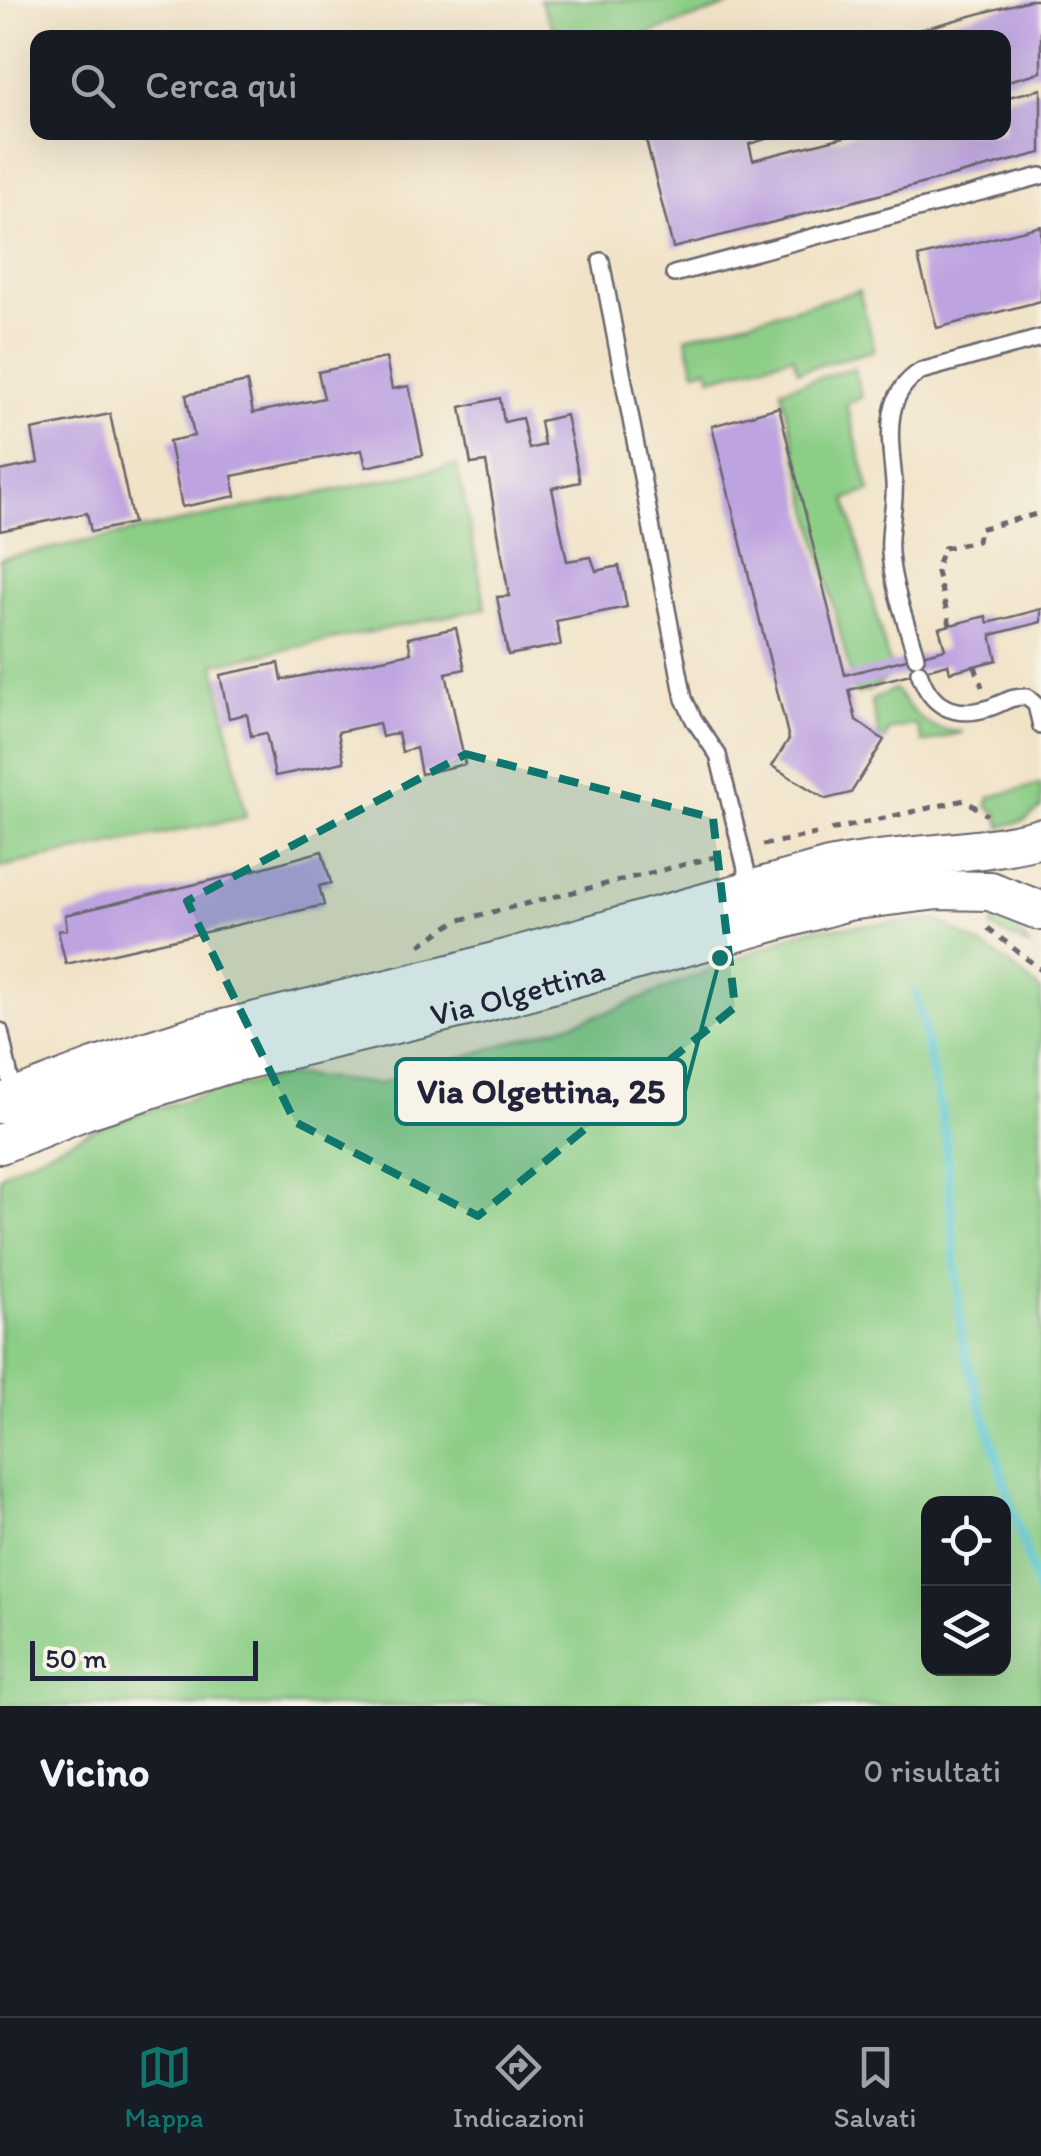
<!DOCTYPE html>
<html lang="it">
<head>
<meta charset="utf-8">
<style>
	:root { --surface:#171b24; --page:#242831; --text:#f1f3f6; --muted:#9ea1a6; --line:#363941; --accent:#0f766e }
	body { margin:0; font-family:Itim,sans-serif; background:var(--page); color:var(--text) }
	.controls { position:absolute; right:30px; bottom:30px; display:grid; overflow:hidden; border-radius:20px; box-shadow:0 10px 40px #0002 }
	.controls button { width:90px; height:90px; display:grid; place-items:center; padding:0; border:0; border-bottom:2px solid var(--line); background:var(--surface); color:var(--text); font:50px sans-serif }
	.scale { position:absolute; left:30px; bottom:25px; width:228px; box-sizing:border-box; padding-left:10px; border:5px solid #22223b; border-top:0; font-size:28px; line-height:35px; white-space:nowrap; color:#22223b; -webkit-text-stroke:8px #f7f3e8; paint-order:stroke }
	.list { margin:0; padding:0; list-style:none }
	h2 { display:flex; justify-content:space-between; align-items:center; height:130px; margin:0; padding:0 40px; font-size:42px }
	h2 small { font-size:32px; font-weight:400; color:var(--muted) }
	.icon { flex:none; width:55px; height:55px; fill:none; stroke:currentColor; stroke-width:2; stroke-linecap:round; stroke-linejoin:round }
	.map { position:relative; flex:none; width:1041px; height:1706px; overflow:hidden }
	.search { position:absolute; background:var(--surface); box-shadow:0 10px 40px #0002; left:30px; right:30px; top:30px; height:110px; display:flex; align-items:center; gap:25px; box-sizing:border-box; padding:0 35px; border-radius:20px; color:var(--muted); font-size:38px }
	.sheet { height:310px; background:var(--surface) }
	nav { display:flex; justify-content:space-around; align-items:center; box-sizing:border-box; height:140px; border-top:2px solid var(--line); background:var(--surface); font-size:28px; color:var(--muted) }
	nav a { display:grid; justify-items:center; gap:5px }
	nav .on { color:var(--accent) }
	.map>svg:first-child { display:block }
</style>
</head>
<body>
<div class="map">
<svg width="1041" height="1706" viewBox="0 0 1041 1706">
	<rect width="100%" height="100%" fill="#f7f3e8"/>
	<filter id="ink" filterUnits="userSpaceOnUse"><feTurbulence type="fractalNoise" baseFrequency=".01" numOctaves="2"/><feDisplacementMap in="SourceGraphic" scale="20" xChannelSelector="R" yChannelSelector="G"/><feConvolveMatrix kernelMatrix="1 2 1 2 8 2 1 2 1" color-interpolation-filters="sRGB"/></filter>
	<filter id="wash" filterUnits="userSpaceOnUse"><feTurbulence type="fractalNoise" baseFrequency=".0048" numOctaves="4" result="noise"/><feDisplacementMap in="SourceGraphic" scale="40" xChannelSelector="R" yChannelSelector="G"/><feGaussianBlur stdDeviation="2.25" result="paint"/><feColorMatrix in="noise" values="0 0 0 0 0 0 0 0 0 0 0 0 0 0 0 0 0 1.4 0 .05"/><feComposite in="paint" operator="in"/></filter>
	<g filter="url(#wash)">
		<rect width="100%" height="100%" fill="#f1e3c8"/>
		<path fill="#8cce86" stroke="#577860" stroke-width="2.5" fill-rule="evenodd" d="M540,0H745L639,37H557Z
			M859,291L875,350L798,371L793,356L711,378L708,368L695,371L686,337Z
			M853,368L862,397L846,404L870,491L846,499L892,675L870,690L855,694L781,389Z
			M457,465L486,608L215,664L246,817L0,867V559Z
			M894,689C917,717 925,731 963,732L923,743L916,724L889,730L884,740L880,738L871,701Z
			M1041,784V808L1025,820L1001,827L998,814L987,806L990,797Z
			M994,917L1014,928L1030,947L992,928Z
			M938,920L1006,961L1041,991V1706H0V1177L8,1170L102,1126L217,1090L293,1075L378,1084L614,1010L808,929ZM928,1504H1004V1668H928Z"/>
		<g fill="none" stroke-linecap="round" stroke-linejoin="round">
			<path stroke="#5bc7d4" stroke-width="9" d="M916,993L945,1133L962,1342L1041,1602"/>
		</g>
		<g id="blocks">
			<path fill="#bda3e0" d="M1030,0H1038L1041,12V72L1004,82V38H889Z
				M1041,89V153L673,248L644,132H790L749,144L753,160L864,132H1004V98Z
				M1041,226V301L937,328L918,257Z
				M386,358L392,389L409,386L423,455L366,467L362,450L232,476L236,496L182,507L169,441L194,436L186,395L247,382L253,413L324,398L318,372Z
				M500,398L504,422L522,418L529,449L544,445L540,421L566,415L580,482L552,488L567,561L591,557L596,571L619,566L627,607L556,621L561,645L508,655L497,597L509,596L486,462L471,464L461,407Z
				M779,407L845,675L945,649L939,628L986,616L988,623L1041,609V622L991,635L997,660L950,672L948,664L849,690L856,720L884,740L851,793L826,799L772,766L789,739L712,426Z
				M110,414L133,523L91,532L87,513L0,531V471L38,463L32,430Z
				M456,628L465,669L446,673L465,764L421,774L416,748L402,752L398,733L382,737L379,723L338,732L344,762L275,776L266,733L251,736L247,714L229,718L220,675L279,663L282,680L411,653L408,638Z
				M322,851L331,883L319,886L324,905L66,964L58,931L67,929L65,915L247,872Z"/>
		</g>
	</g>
	<g filter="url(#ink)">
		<use href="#blocks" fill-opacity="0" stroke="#6a666c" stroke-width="2.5"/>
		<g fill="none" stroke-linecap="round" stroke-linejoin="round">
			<defs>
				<path id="service" d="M601,261L684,699L694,720L718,755L751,889
					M674,274L1041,176
					M916,657C907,623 892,587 890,552C888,528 896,506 894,483C891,442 880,396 921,371L1041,338
					M919,672C930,706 953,719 989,708C1004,703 1010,696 1027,697L1036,705L1041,726
					M0,1031L14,1096"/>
				<g id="tertiary">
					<path d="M0,1104L94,1068L191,1037L459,972L829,868C899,853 972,856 1041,838"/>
					<path id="s1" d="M0,1144L85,1110L227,1064L483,1003L848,901L938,890L990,891L1041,911"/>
				</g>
			</defs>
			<use href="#service" stroke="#6a666c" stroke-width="20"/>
			<use href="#tertiary" stroke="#6a666c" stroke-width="42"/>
			<path stroke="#6a666c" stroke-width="5" stroke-dasharray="8 8" stroke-linecap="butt" d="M950,625L936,568L944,548L977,541L979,529L1041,513
				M975,666L982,687
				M831,830L965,800L987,815
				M763,845L816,834
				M988,928L1041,970
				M420,945L456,921L723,855"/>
			<use href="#service" stroke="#fff" stroke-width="15"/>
			<use href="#tertiary" stroke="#fff" stroke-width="38"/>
		</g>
	</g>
	<path fill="#0f766e" fill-opacity="0.2" stroke="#0f766e" stroke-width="8" stroke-dasharray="20 12" stroke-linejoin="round" d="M466,754L713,818L735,1007L478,1216L295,1122L187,901Z"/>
	<g text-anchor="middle" stroke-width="10" stroke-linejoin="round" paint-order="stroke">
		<g font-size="32" fill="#22223b" stroke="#f7f3e8">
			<text dy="11" stroke="none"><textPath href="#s1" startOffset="540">Via Olgettina</textPath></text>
		</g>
	</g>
	<path fill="none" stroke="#0f766e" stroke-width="4" d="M720 958L685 1091"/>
	<circle fill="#0f766e" stroke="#f7f3e8" stroke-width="4" cx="720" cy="958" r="10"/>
	<rect fill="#f7f3e8" stroke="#0f766e" stroke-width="4" x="396" y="1059" width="289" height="65" rx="10"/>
	<g font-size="35" text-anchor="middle" font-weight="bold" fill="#22223b">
		<text x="541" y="1103">Via Olgettina, 25</text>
	</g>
</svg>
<div class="controls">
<button><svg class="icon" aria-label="locate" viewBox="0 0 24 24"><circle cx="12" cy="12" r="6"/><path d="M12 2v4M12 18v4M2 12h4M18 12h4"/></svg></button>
<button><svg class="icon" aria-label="layers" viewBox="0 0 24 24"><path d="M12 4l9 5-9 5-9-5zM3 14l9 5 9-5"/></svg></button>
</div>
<div class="scale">50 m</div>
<div class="search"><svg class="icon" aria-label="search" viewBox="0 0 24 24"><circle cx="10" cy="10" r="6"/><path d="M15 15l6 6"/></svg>Cerca qui</div>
</div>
<section class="sheet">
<h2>Vicino<small>0 risultati</small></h2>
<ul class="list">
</ul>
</section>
<nav>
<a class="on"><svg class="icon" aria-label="map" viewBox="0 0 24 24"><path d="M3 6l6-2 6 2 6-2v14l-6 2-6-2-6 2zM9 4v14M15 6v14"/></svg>Mappa</a>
<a><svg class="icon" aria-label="directions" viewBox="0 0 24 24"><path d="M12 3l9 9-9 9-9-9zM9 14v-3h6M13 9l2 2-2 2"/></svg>Indicazioni</a>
<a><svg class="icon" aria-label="saved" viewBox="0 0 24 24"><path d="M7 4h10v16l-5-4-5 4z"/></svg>Salvati</a>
</nav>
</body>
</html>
